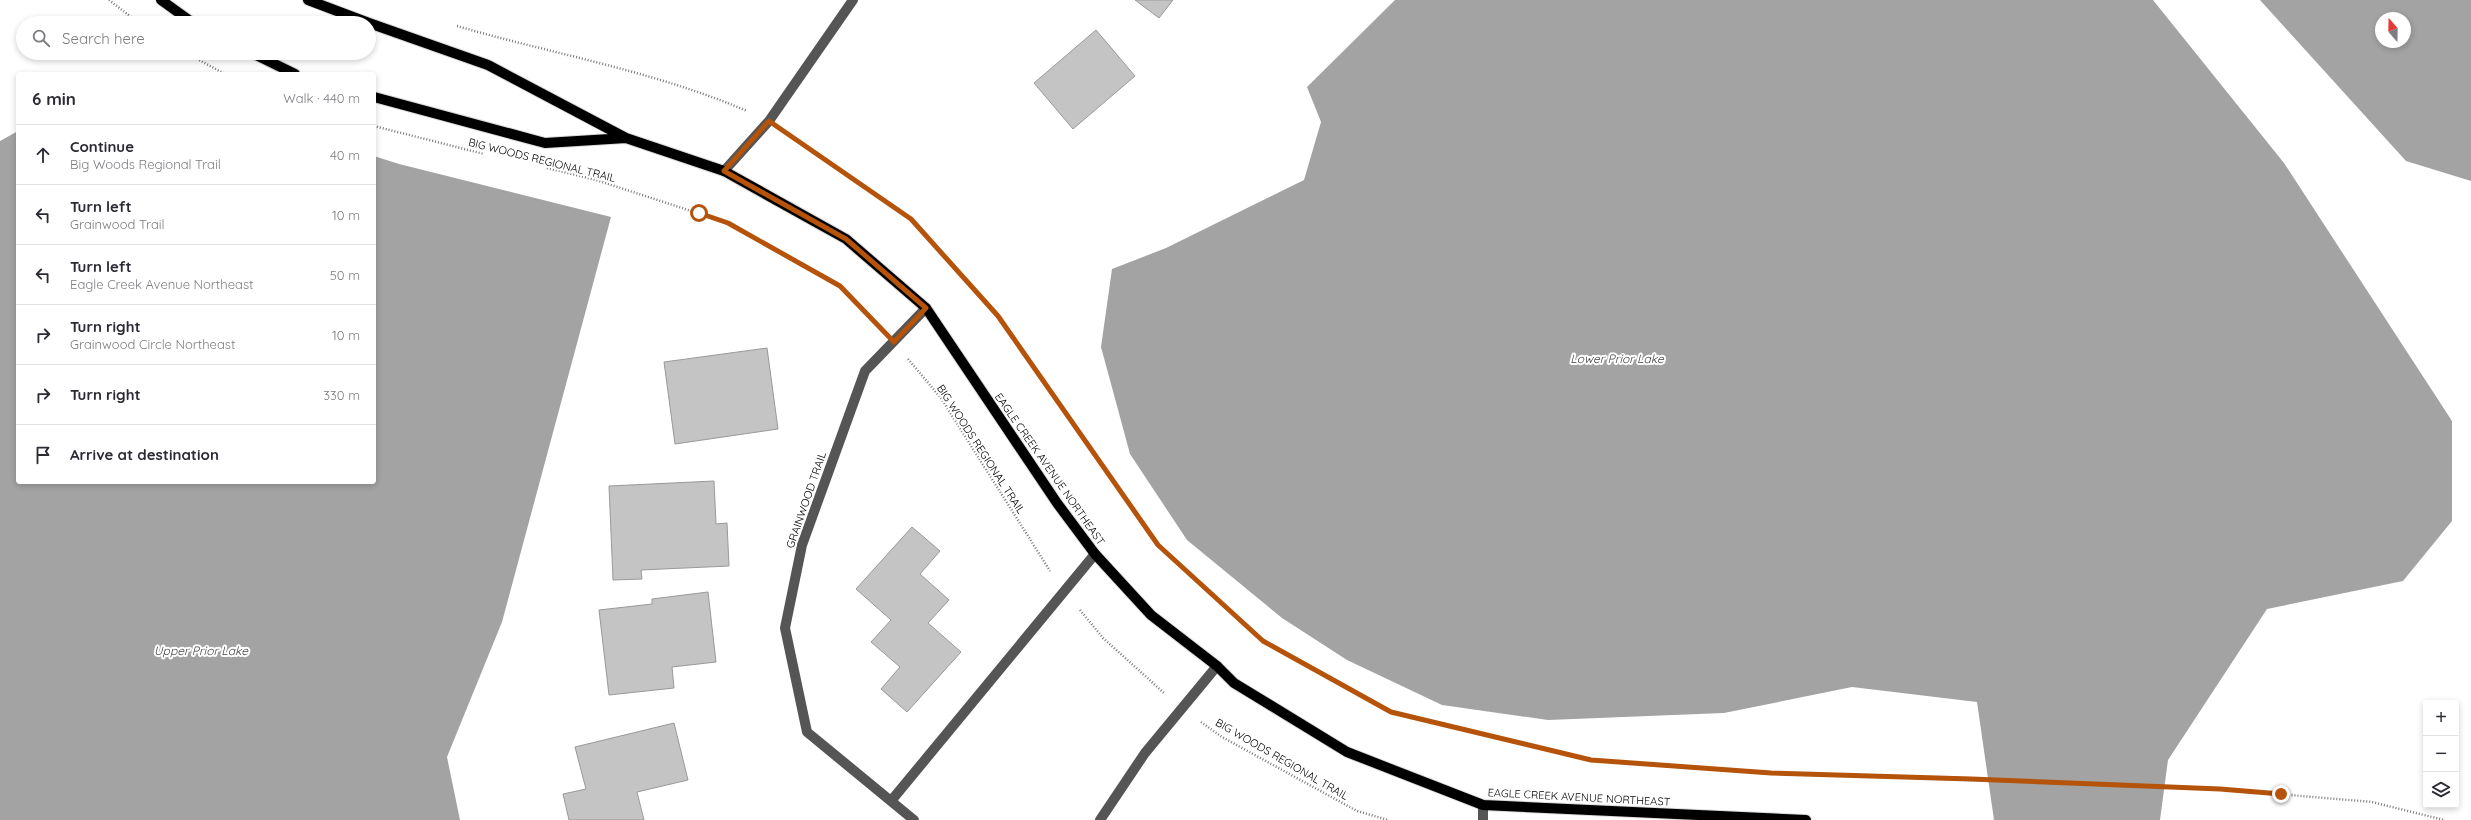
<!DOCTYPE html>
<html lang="en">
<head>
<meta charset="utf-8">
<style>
	:root { --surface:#fff; --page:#f7f7f7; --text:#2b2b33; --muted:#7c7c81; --line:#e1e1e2 }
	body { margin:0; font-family:Quicksand,sans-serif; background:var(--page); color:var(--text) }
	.controls { position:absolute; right:12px; bottom:12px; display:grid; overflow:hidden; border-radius:4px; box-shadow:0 2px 6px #0003 }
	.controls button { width:36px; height:36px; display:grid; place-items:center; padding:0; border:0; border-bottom:1px solid var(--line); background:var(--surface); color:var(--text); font:20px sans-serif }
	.compass { position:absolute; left:2375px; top:12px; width:36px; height:36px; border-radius:50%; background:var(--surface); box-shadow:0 2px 6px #0003; rotate:340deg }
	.stop { position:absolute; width:12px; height:12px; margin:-9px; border:3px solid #b45309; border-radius:50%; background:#fff }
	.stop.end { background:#b45309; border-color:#fff; box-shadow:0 1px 4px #0008 }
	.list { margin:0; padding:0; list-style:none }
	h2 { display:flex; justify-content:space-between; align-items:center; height:52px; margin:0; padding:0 16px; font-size:17px }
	h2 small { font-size:13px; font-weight:400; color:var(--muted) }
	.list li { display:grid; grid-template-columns:26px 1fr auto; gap:12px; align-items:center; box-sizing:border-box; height:60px; padding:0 16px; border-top:1px solid var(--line) }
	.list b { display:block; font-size:15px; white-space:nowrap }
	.list p { margin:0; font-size:13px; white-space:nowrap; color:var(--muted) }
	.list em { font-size:13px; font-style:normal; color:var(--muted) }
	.icon { flex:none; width:22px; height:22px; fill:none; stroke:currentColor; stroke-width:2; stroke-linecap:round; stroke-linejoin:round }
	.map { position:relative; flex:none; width:2471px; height:820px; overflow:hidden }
	.search { position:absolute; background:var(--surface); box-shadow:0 2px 6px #0003; left:16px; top:16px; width:360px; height:44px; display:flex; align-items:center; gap:10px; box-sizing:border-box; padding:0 14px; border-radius:22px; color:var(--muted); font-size:15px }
	.panel { position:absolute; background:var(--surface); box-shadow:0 2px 6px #0003; left:16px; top:72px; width:360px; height:412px; border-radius:4px }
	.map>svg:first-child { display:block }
</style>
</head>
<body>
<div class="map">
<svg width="2471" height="820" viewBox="0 0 2471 820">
	<rect width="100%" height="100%" fill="#fff"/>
	<path fill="#a3a3a3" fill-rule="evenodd" d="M1395,0H2153L2284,163L2452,421V521L2403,581L2267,609L2168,760L2160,820H1994L1977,702L1852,687L1724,713L1548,720L1442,705L1347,660L1282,618L1187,540L1130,454L1101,347L1112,269L1166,248L1304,180L1321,122L1307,87Z
		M2260,0H2471V181L2406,161ZM2381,18H2405V42H2381Z
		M18,131V482H374V156L399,164L611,217L502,622L447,757L460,820H0V141Z"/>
	<path fill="#c4c4c4" stroke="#999" d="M1135,0H1173L1159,18Z
		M1096,30L1135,76L1073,129L1034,83Z
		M767,348L778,429L675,444L664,362Z
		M714,481L716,524L727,523L729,566L641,570L642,579L613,580L609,486Z
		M912,527L940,551L920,574L949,600L928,623L961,652L907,712L881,689L900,667L871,642L891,620L856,589Z
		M708,592L716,662L672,667L674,688L609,695L599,610L652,604V599Z
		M674,723L688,780L637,792L644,820H569L563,794L586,789L575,747Z"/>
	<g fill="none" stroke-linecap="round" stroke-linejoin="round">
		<defs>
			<path id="major" d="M161,0L193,23
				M308,0L369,23
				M369,23L488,65L626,138L724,171L846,239L926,308L1057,503L1095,554L1151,615L1217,666L1234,683L1347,752L1483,805L1806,820
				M252,53L295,74
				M374,97L545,143L626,138"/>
		</defs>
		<use href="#major" stroke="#dbdbdb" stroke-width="12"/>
		<path stroke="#777" stroke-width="2.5" stroke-dasharray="1 2" stroke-linecap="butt" d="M109,0L139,23
			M457,26C553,54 654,71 747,111
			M186,53L225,74
			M374,126L484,154
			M788,134L911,219L998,316L1158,545L1263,641L1391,712L1591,760L1771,773L2220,789L2372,802L2444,820
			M547,168L596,180L728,223L840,286L877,325
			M908,359L941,398L1050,571
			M1080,610L1103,638L1164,693
			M1201,722L1222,737L1357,811L1388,820"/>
		<path stroke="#555" stroke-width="10" d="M724,171L769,121L853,0
			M891,801L1095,554
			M1483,805V820
			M914,820L807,732L785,628L802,545L865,371L926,308
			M1100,820L1145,753L1217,666"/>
		<use href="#major" stroke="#000" stroke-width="10"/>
	</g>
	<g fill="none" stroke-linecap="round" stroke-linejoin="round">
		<path stroke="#b45309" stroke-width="5" d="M699,213L728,223L840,286L894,342L926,308L846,239L724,171L769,121L911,219L998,316L1158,545L1263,641L1391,712L1591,760L1771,773L1971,779L2220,789L2281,794"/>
	</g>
	<g text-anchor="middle" stroke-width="4" stroke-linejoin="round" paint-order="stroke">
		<g font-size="11" fill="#000" stroke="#fff">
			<text transform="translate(542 160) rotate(14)" y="4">BIG WOODS REGIONAL TRAIL</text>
			<text transform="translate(981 449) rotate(57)" y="4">BIG WOODS REGIONAL TRAIL</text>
			<text transform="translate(1050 469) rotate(55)" y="4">EAGLE CREEK AVENUE NORTHEAST</text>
			<text transform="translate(806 500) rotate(-71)" y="4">GRAINWOOD TRAIL</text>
			<text transform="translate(1282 759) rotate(30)" y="4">BIG WOODS REGIONAL TRAIL</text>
			<text transform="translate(1579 797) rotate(3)" y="4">EAGLE CREEK AVENUE NORTHEAST</text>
		</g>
		<g font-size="12" font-style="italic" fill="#444" stroke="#fff">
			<text x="1617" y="363">Lower Prior Lake</text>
			<text x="201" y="655">Upper Prior Lake</text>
		</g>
	</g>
</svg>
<div class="controls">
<button>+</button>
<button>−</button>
<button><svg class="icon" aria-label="layers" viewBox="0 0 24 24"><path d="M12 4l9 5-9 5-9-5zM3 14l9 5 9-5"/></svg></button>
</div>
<svg class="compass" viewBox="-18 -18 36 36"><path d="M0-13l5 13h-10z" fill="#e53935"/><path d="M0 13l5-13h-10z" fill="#7c7c81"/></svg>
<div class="stop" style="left:699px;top:213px"></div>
<div class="stop end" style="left:2281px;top:794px"></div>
<div class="search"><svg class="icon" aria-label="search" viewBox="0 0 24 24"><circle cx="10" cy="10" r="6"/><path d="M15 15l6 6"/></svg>Search here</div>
<section class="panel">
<h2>6 min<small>Walk · 440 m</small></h2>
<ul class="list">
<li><svg class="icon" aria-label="ahead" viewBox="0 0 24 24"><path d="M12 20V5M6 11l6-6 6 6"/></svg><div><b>Continue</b><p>Big Woods Regional Trail</p></div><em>40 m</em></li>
<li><svg class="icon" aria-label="left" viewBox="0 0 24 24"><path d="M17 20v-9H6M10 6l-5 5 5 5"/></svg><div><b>Turn left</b><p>Grainwood Trail</p></div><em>10 m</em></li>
<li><svg class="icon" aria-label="left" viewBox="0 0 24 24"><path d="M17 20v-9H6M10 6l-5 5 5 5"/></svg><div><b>Turn left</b><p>Eagle Creek Avenue Northeast</p></div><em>50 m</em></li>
<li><svg class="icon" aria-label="right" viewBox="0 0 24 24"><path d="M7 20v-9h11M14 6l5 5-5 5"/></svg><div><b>Turn right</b><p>Grainwood Circle Northeast</p></div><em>10 m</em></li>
<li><svg class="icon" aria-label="right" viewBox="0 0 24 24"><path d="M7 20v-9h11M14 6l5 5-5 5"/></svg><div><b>Turn right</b></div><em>330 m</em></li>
<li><svg class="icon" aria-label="arrive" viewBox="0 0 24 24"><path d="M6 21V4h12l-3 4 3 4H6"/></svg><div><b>Arrive at destination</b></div></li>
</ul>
</section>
</div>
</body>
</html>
